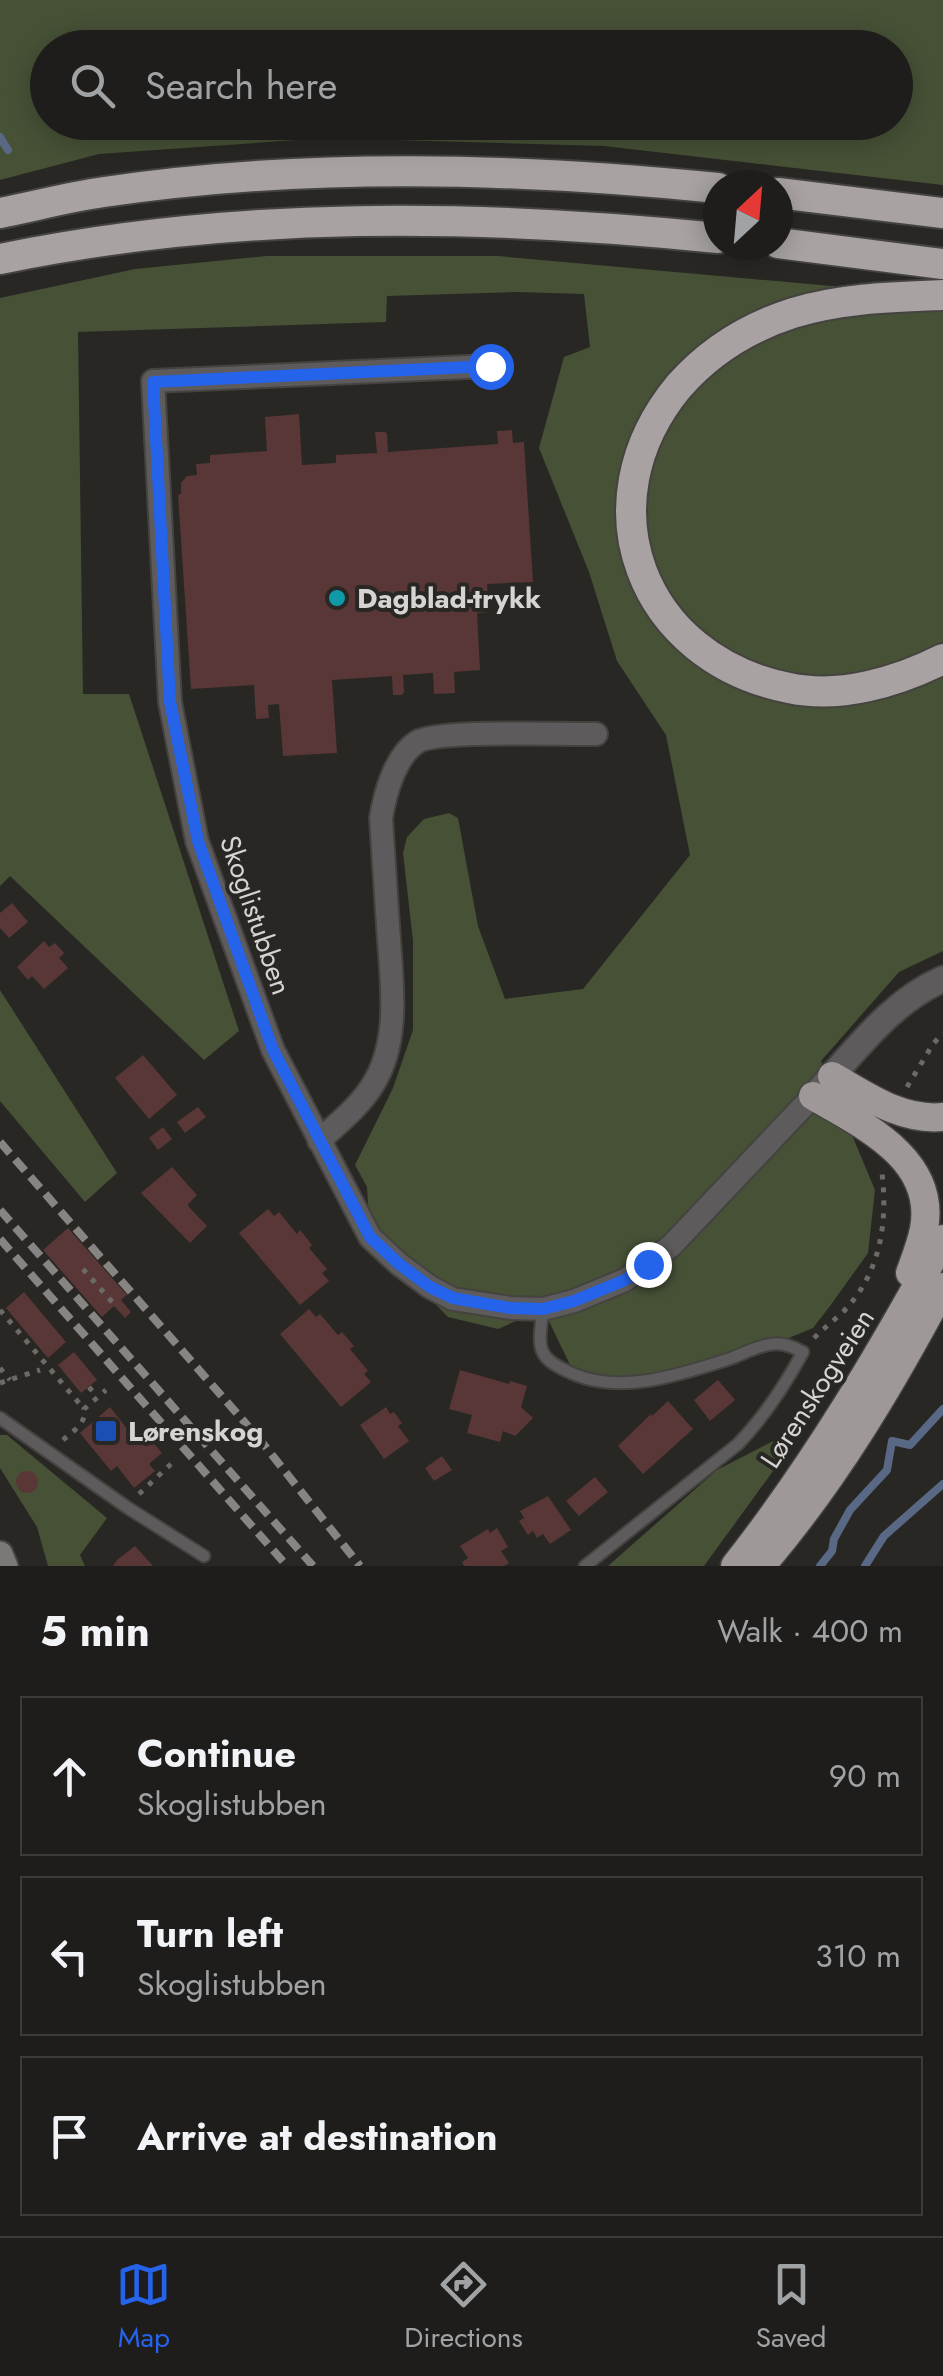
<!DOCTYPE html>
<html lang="en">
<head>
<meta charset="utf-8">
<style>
	:root { --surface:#1e1d1b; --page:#262624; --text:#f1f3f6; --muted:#a1a2a3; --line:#3c3b3a; --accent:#2563eb }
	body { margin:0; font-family:Jost,sans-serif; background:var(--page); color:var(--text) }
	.compass { position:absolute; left:703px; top:170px; width:90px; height:90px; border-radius:50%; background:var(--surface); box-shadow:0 5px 25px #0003; rotate:26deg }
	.stop { position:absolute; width:30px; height:30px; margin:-22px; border:8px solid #2563eb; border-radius:50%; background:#fff }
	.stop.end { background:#2563eb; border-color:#fff; box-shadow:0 2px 10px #0008 }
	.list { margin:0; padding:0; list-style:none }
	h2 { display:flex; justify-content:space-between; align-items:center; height:130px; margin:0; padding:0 40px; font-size:42px }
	h2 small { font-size:32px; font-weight:400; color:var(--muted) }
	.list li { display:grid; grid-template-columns:65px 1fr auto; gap:30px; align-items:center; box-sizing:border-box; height:160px; margin:0 20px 20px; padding:0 20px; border:2px solid var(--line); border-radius:0px }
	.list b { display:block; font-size:38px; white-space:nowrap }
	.list p { margin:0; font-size:32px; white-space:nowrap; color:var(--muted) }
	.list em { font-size:32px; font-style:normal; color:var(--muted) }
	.icon { flex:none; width:55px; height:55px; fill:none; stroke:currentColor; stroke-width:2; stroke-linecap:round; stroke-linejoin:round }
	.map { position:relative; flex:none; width:943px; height:1566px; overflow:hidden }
	.search { position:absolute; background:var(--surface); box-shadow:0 5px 25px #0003; left:30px; right:30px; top:30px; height:110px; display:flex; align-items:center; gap:25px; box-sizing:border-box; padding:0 35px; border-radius:55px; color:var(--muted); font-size:38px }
	.sheet { height:670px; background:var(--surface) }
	nav { display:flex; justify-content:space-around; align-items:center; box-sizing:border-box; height:140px; border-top:2px solid var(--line); background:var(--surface); font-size:28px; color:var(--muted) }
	nav a { display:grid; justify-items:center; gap:5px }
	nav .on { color:var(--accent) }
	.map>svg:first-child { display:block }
</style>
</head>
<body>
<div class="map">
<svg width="943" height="1566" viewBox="0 0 943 1566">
	<rect width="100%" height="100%" fill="#282724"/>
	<path fill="#465136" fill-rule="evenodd" d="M0,0H943V185L604,146L325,138L99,154L0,180ZM48,48H896V122H48Z
		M267,256H498L843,287L943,304V951L899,972L821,1061L875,1190L868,1253L830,1306L813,1328L757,1351L626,1384L574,1373L543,1309L498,1329L448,1317L370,1237L367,1187L355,1165L393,1088L413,1030V941L403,853L407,837L424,819L449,813L458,818L478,926L505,999L583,989L690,855L666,735L617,661L589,572L539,448L564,357L590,347L584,294L517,292L387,296L386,322L78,332L83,694H129L239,1031L204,1060L10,876L0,886V298L135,269Z
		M0,990L117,1173L85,1202L0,1101Z
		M808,1423L704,1566H608L717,1470Z
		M0,1435H7L107,1518L80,1555L85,1566H48L37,1527L0,1468Z"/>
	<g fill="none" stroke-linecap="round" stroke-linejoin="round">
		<path stroke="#596884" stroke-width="8" d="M0,137L8,150
			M820,1566L832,1551L834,1539L850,1510L887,1470L892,1441L910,1445L943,1409
			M865,1566L884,1536L943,1484"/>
	</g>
	<path fill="#593737" d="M299,414L302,465L336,463V455L377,453L375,432H385L387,434L388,452L498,444L497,431L512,430L513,443L524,442L533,582L487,584L489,612L477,613L480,670L454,672L455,693L434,694L433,673L403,675L404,692L402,695H393L392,676L332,680L337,753L283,756L279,704L268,705L269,718L256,719L254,685L191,689L178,495L181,494V483L187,476L197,475L196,464L210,463V455L267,451L265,417Z
		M12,903L28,922L9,938L0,928V913Z
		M44,941L49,947L55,943L64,953L59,958L68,968L44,989L32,976L28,980L17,967Z
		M143,1055L177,1095L149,1119L115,1078Z
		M198,1107L206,1117L185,1133L177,1122Z
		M163,1127L172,1139L158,1150L149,1138Z
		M172,1167L197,1195L188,1204L189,1207L207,1226L190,1243L141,1193Z
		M268,1209L274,1216L279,1212L297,1234L300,1230L312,1245L309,1248L327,1269L322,1273L329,1281L300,1305L239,1233Z
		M68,1228L127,1295L121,1300L131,1312L125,1318L114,1306L102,1317L43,1250Z
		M24,1292L66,1342L48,1358L6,1308Z
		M309,1309L316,1317L320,1314L338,1335L342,1332L354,1346L350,1349L368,1371L364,1374L371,1382L341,1407L280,1334Z
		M74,1352L97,1380L81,1393L58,1365Z
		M460,1370L509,1384L510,1381L527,1386L521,1407L533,1418L515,1436L503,1431L500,1442L467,1433L472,1415L449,1409Z
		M718,1380L735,1400L710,1421L694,1400Z
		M668,1401L693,1429L643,1474L618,1446L651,1414L652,1416Z
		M110,1407L135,1439L138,1440L146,1434L162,1453L149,1464L155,1471L134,1488L117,1466L111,1471L80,1433Z
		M386,1407L390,1414L394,1412L402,1423L398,1426L409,1441L384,1459L360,1425Z
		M442,1456L452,1470L434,1481L425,1468Z
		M16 1482a11 11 0 1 1 22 0a11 11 0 1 1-22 0Z
		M595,1477L608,1492L579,1516L566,1501Z
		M548,1496L571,1530L550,1544L543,1534L537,1538L533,1531L528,1535L519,1521L524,1518L520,1511Z
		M497,1528L508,1547L501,1551L509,1563L504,1566H464L462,1562L468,1558L460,1546L488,1529L490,1533Z
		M135,1546L153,1566H113L117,1560Z"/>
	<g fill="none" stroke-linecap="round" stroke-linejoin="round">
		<defs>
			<path id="service" d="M543,1309C538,1350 535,1358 576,1375C624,1394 682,1374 729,1359C743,1354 758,1345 773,1344C784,1343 793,1347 803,1352C784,1387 765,1416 738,1444L585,1566
				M0,1418L128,1508L204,1556"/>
			<path id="minor" d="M490,366L153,381L170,702L197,841L273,1050L370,1237L399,1264L430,1287L453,1299L510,1308L543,1309L574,1301L625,1280L671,1246L813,1096
				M319,1141C337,1124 359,1107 372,1086C402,1040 391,977 388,926C386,890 383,854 381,818C385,794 395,756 417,742C439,729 563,735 596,734"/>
			<path id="tertiary" d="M821,1088C858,1048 892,1001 943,979"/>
			<path id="secondary" d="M0,1554L5,1566"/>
			<path id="trunk" d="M832,1076C867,1096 901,1121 943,1117
				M813,1096C863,1125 937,1159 924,1229C921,1244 915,1259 910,1273
				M735,1566C815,1464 881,1353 943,1239
				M761,1566C834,1481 891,1385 943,1287"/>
			<path id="motorway" d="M778,193L943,213
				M0,213C35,206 69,197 104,192C308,162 514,168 718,188
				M778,243L943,264
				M0,259C237,210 478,214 718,238
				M943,295C892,297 842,298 793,313C749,327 709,352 679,386C581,504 641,659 789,688C840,699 897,682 943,659"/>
		</defs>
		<use href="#service" stroke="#444340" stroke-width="15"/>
		<use href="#minor" stroke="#444340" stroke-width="26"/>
		<use href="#tertiary" stroke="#444340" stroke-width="29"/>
		<use href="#secondary" stroke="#444340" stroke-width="29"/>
		<use href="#trunk" stroke="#444340" stroke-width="31"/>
		<use href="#motorway" stroke="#444340" stroke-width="34"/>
		<path stroke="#6b6a67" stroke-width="5" stroke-dasharray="5 8" stroke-linecap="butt" d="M907,1087L933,1044L943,1033
			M83,1269L113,1303
			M0,1310L84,1409
			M814,1338C823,1329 833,1321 843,1312C880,1274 888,1224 882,1173
			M0,1368L10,1380
			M0,1383L40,1370
			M89,1387L97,1397
			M63,1440C73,1431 87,1423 84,1409L106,1390
			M139,1494L171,1464"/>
		<use href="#service" stroke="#5d5b5b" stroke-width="11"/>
		<use href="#minor" stroke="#5d5b5b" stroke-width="22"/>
		<use href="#tertiary" stroke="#5d5b5b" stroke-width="25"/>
		<use href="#secondary" stroke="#7b7878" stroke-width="25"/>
		<use href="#trunk" stroke="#9e9898" stroke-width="28"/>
		<use href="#motorway" stroke="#a8a2a2" stroke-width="30"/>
		<path stroke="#868583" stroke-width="8" stroke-dasharray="15 8" stroke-linecap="butt" d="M0,1142L261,1441L360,1566
			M0,1210L313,1566
			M0,1239L287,1566"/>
	</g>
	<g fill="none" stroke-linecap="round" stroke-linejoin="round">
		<path stroke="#2563eb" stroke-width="12" d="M490,366L153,382L170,702L198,841L273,1050L370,1237L399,1264L430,1287L453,1298L510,1308L543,1309L574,1301L625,1280L648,1264"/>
	</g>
	<circle fill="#0f9aa8" stroke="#282724" stroke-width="4" cx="337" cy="598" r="10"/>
	<rect fill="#1a4fb4" stroke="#282724" stroke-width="4" x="94" y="1419" width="24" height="24" rx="5"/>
	<g text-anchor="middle" stroke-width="8" stroke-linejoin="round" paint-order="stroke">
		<g font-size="28" font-weight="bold" fill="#d5d4d2" stroke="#282724" text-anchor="start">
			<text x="357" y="608">Dagblad-trykk</text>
			<text x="128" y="1441">Lørenskog</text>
		</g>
		<g font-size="28" fill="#d5d4d2" stroke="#282724">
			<text transform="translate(256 915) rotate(71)" y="10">Skoglistubben</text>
			<text transform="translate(817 1388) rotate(-57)" y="10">Lørenskogveien</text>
		</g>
	</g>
</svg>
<svg class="compass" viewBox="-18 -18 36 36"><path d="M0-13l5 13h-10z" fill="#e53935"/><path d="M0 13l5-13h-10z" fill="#a1a2a3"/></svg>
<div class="stop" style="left:490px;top:366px"></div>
<div class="stop end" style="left:648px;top:1264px"></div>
<div class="search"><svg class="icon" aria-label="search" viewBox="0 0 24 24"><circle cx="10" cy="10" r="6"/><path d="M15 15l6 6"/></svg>Search here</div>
</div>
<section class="sheet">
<h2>5 min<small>Walk · 400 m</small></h2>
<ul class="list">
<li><svg class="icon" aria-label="ahead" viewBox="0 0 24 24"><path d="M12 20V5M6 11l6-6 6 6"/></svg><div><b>Continue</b><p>Skoglistubben</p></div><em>90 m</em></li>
<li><svg class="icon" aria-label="left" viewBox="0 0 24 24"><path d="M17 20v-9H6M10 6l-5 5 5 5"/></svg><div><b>Turn left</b><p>Skoglistubben</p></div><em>310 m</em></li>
<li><svg class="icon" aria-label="arrive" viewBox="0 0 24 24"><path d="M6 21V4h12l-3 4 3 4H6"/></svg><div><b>Arrive at destination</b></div></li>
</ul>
</section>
<nav>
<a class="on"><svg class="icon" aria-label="map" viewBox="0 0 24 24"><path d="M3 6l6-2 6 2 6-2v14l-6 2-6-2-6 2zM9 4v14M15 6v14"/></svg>Map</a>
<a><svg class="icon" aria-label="directions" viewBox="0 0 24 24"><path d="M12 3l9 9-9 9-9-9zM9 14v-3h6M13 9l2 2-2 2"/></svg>Directions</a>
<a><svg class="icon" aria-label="saved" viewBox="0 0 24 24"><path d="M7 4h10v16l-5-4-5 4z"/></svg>Saved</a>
</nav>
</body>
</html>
